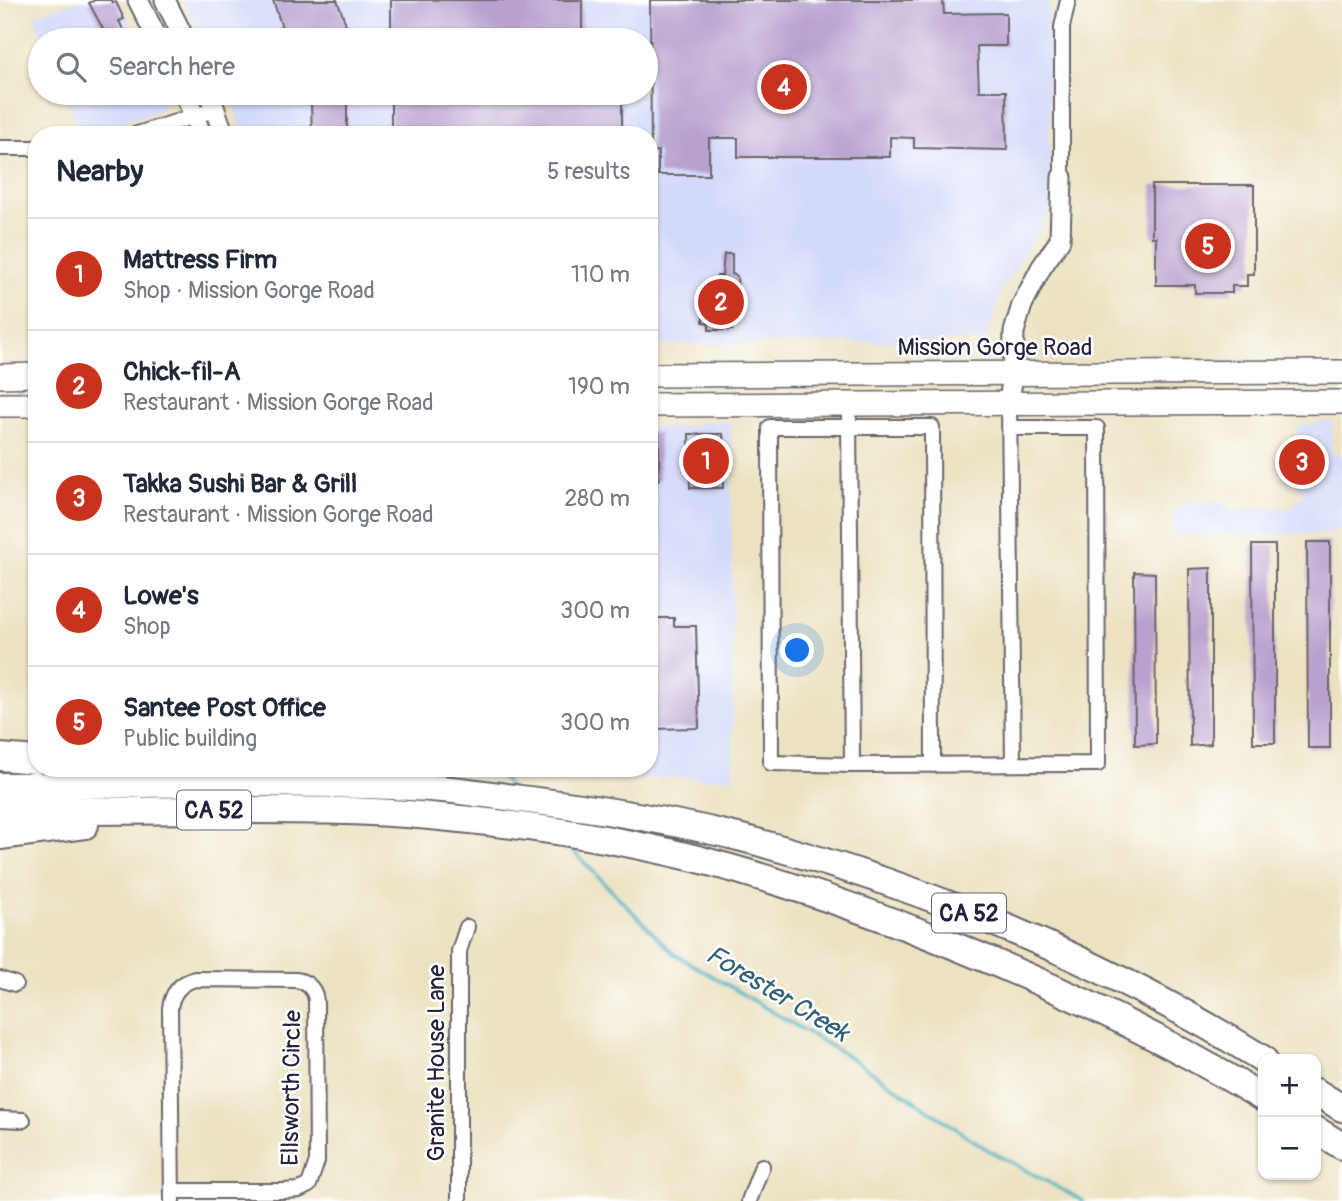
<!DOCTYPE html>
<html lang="en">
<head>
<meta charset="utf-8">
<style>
	:root { --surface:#fff; --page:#f2f2f3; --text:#1f2937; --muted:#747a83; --line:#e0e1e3; --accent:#c8321e }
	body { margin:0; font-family:Pangolin,sans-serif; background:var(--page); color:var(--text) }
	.controls { position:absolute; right:21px; bottom:21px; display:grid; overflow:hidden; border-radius:14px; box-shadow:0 2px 5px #0004 }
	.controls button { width:63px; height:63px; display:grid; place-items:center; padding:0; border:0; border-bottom:2px solid var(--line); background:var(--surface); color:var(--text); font:35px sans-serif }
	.you { position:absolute; left:798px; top:651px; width:24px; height:24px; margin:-18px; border:5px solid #fff; border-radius:50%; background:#1a73e8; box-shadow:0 0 0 10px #1a73e833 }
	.badge { display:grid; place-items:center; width:46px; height:46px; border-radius:50%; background:var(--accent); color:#fff; font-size:23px; font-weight:700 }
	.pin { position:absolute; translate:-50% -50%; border:4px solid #fff; box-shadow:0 2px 7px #0006 }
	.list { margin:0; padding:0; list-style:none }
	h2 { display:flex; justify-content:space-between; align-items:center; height:91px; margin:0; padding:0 28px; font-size:30px }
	h2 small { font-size:23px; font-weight:400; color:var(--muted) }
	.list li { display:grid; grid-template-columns:46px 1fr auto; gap:21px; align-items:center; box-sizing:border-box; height:112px; padding:0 28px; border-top:2px solid var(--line) }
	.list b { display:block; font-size:26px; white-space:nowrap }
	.list p { margin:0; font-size:23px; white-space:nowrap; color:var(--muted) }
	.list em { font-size:23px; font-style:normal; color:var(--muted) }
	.icon { flex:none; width:38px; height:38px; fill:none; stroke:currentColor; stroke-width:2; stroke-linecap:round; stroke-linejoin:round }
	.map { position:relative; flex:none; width:1342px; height:1201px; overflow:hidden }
	.search { position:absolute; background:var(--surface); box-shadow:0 2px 5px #0004; left:28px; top:28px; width:630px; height:77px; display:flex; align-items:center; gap:18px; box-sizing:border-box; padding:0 24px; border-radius:38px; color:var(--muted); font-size:26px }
	.panel { position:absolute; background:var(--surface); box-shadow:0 2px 5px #0004; left:28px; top:126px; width:630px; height:651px; border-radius:28px }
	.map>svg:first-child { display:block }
</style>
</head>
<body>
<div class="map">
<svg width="1342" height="1201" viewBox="0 0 1342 1201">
	<rect width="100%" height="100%" fill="#fff"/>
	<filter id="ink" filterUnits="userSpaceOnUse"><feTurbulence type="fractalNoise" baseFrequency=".0143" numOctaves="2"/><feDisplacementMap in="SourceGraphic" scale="14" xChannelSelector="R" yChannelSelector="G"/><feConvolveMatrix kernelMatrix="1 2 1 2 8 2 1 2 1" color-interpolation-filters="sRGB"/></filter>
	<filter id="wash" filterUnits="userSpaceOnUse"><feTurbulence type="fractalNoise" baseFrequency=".00686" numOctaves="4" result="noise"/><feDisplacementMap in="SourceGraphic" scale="28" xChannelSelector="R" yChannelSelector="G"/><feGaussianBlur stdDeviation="1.57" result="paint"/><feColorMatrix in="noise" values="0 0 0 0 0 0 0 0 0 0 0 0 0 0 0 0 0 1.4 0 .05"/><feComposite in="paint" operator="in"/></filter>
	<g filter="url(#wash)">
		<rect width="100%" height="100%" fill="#ece2c1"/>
		<path fill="#d3d9f9" d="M82,0H118L139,40H43L33,15Z
			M183,0H1049L1050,212L1003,287L986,341L649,345V135H242L236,112L227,93H646V40H202Z
			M64,93H166L167,94L165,103L161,110L141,117L79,130Z
			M1320,421H1332V454H1342V530H1333L1332,534L1174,535L1173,511L1182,510V503H1227L1228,509L1295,508V498L1303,497V488H1297V428L1301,424H1319Z
			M701,422H731L733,778H593L582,768H649V427H693Z"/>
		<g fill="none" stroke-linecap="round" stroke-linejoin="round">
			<path stroke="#42adc1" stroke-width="3.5" d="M13,383L22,397
				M492,768L510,787
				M567,845L673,953L854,1060L988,1150L1083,1201"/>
		</g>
		<g id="blocks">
			<path fill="#b8a0cf" d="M95,0H112L113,3L116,2L124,19L119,21L128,40H109L89,3Z
				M273,0H337L347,27V40H286Z
				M391,0H582V40H391Z
				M650,0H943L944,14L1006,13V46H977L979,91H1006L1007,150L914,148V138L890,137V157H738V138H709V175H658V151L651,152Z
				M308,93H347V135H312L311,102Z
				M391,93H622V132H549L544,135L391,133Z
				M1152,185H1254V274H1247V286H1232V293H1195V285H1156V237H1152Z
				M724,254H732V274L737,276L739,307H737L736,322H732V330H709V323L703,322L704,285H707V282H717V276H722Z
				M649,433H659V480H649Z
				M689,434H723V488H690Z
				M1307,542H1330V748H1308Z
				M1252,545H1275V743H1253Z
				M1211,568V744L1190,746L1189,569Z
				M1134,572L1155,573L1156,744L1135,745Z
				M649,618H674V626H696L699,728L649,729Z"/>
		</g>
	</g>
	<g filter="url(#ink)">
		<use href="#blocks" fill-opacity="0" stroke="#69656a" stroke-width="2"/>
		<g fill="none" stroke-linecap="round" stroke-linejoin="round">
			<defs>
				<path id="street" d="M134,135L217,109
					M0,148H37
					M1062,177V27L1068,0
					M1009,403L1013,764
					M849,419L852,765
					M933,765L932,427H770L771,763L852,765L1098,764L1097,428H1009
					M0,979L15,984
					M0,1119L23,1120
					M172,1201L170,1008C172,993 180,983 195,979L296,980C308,982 315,989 316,1001L317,1161L309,1185L299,1190L283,1191H172
					M459,1201V951L467,927
					M749,1201L762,1166"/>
				<path id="secondary" d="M138,0L158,40
					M165,0L185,40
					M184,93L195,117L201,135
					M209,93L224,135
					M1009,403L1013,373L1014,332L1022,305L1041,268L1060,240L1062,177"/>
				<path id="primary" d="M649,375L1342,372
					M0,376L37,375
					M0,405H37
					M649,405L1342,402"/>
				<path id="highway" d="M0,757L37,760
					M0,786C143,785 287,779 429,788C460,790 491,795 521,799C595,808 670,820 742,838C924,886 1103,960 1263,1059
					M0,811C66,811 132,811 199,810C276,810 353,809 430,816C520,824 610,837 698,859C785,882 871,912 955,946C1061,989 1165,1038 1263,1098
					M0,836L85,825
					M1316,1092L1342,1108
					M1316,1130L1342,1146"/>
			</defs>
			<use href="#street" stroke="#69656a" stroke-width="18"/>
			<use href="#secondary" stroke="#69656a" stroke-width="23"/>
			<use href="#primary" stroke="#69656a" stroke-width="26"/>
			<use href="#highway" stroke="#69656a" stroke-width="30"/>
			<use href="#street" stroke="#fff" stroke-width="14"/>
			<use href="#secondary" stroke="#fff" stroke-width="19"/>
			<use href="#primary" stroke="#fff" stroke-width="23"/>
			<use href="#highway" stroke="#fff" stroke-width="26"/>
		</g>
	</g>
	<g text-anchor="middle" stroke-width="5" stroke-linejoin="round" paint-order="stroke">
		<g fill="#fff" stroke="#646476" stroke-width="2">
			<rect x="177" y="790.5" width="74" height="39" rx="5"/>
			<rect x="932" y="893.5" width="74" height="39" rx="5"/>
		</g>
		<g font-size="23" font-weight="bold" fill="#22223b">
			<text x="214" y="818">CA 52</text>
			<text x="969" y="921">CA 52</text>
		</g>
		<g font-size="24" fill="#22223b" stroke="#fff">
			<text x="995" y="355">Mission Gorge Road</text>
			<text transform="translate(436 1063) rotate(-90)" y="8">Granite House Lane</text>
			<text transform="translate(291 1088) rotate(-89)" y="8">Ellsworth Circle</text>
		</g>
		<g font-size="26" font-style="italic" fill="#306177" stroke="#fff">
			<text transform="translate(778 993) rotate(31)" y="9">Forester Creek</text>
		</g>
	</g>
</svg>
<div class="controls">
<button>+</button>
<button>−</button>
</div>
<div class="you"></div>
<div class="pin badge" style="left:706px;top:461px">1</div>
<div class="pin badge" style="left:721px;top:302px">2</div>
<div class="pin badge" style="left:1302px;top:462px">3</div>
<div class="pin badge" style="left:784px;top:87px">4</div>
<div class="pin badge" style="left:1208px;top:246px">5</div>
<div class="search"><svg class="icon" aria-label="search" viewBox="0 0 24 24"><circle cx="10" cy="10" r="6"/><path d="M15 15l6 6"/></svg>Search here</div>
<section class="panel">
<h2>Nearby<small>5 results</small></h2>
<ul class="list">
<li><span class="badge">1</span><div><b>Mattress Firm</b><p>Shop · Mission Gorge Road</p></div><em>110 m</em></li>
<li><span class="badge">2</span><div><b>Chick-fil-A</b><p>Restaurant · Mission Gorge Road</p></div><em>190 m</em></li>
<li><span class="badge">3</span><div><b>Takka Sushi Bar &amp; Grill</b><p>Restaurant · Mission Gorge Road</p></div><em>280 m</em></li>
<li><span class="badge">4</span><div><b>Lowe's</b><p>Shop</p></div><em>300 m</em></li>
<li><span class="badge">5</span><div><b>Santee Post Office</b><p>Public building</p></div><em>300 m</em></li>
</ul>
</section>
</div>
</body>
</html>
